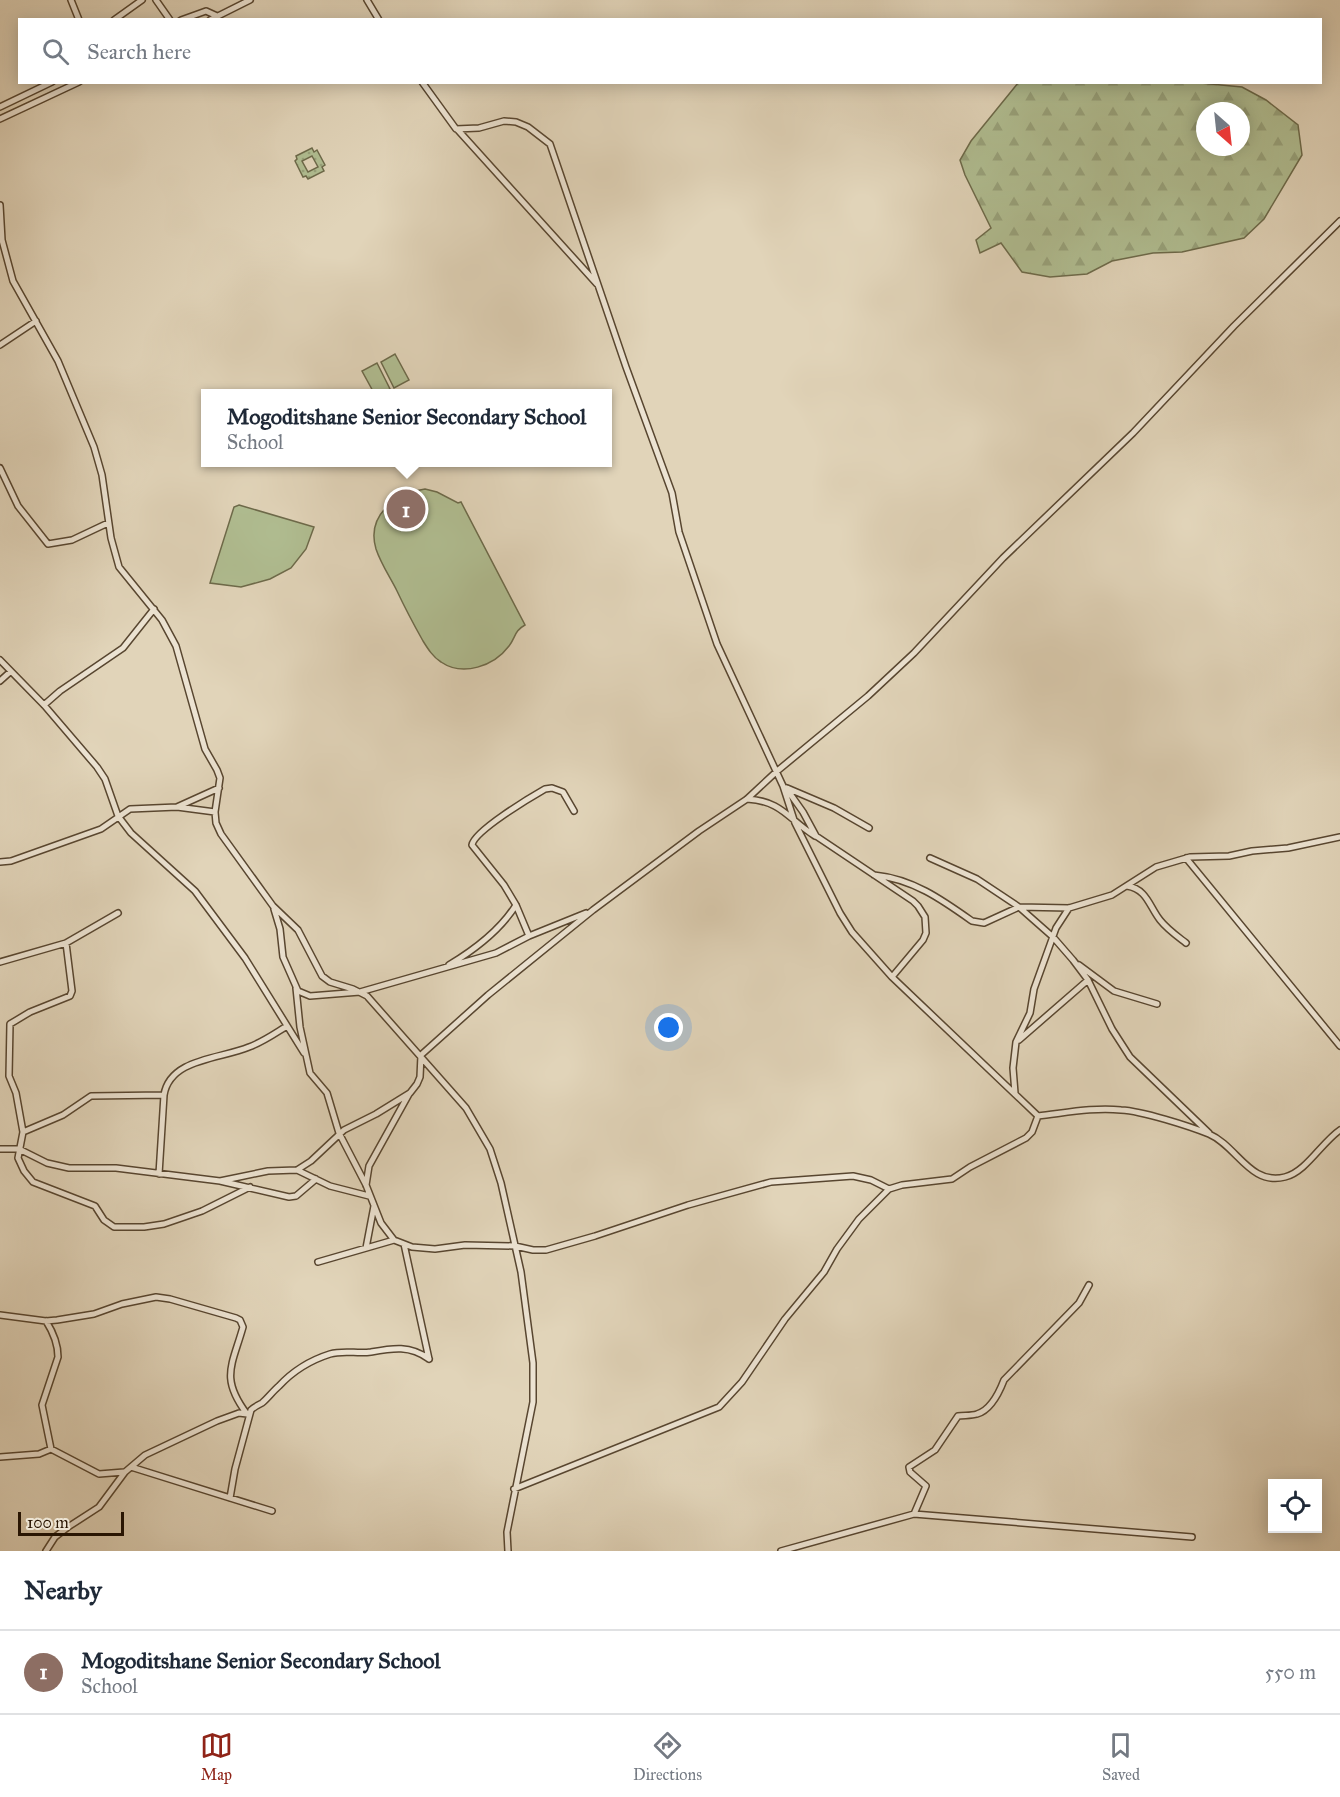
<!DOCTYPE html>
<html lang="en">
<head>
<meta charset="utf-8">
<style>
	:root { --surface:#fff; --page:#f2f2f3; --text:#1f2937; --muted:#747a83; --line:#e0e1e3; --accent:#8f2418 }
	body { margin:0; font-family:"IM FELL Great Primer",serif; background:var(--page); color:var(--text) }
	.controls { position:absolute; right:18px; bottom:18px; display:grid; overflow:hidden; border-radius:0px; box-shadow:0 3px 15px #0003 }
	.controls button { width:54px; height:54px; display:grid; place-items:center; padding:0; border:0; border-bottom:2px solid var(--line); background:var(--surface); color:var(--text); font:30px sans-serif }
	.compass { position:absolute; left:1196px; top:102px; width:54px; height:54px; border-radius:50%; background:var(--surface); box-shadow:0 3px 15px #0003; rotate:153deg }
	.scale { position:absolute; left:18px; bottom:15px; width:106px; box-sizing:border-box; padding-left:6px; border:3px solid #2a1603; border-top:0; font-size:16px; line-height:21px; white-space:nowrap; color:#2a1603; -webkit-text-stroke:4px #ece3d2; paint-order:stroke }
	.you { position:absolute; left:669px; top:1028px; width:21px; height:21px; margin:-15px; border:4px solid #fff; border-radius:50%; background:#1a73e8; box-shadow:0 0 0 9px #1a73e833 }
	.badge { display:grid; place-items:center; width:39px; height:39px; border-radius:50%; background:var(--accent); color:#fff; font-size:20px; font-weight:700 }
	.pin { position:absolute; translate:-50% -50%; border:3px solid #fff; box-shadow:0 2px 6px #0006 }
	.popup { position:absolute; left:201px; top:389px; width:411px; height:78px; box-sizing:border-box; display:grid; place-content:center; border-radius:0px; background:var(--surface); filter:drop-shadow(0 2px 4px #0005); font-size:20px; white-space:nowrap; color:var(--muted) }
	.popup b { font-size:22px; color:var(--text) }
	.popup::after { content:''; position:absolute; left:50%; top:100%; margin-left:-12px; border:12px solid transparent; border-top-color:var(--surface) }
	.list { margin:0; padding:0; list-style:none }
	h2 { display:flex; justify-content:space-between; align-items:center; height:78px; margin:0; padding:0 24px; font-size:26px }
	h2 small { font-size:20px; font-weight:400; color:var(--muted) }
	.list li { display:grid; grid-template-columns:39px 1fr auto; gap:18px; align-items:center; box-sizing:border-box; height:84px; padding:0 24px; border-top:2px solid var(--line) }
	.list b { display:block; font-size:22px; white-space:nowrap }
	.list p { margin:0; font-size:20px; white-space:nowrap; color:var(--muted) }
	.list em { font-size:20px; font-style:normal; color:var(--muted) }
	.icon { flex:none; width:33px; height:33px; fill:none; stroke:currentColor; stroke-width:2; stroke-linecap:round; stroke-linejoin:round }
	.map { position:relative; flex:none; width:1340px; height:1551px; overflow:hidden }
	.search { position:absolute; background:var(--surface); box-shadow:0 3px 15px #0003; left:18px; right:18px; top:18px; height:66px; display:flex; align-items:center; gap:15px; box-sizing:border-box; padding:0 21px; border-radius:0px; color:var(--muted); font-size:22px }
	.sheet { height:162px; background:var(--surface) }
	nav { display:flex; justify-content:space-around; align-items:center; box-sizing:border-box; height:84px; border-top:2px solid var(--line); background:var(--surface); font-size:16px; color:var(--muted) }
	nav a { display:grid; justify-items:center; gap:3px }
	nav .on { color:var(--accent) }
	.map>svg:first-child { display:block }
</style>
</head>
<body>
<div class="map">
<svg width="1340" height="1551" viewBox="0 0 1340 1551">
	<defs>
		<pattern id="forest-firs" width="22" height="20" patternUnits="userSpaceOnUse" patternTransform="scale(1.5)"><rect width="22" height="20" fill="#b0bd91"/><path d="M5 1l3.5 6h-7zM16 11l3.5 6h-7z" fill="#98a27b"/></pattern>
		<pattern id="garden-dots" width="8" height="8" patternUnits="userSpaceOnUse" patternTransform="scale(1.5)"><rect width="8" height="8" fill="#b0bd91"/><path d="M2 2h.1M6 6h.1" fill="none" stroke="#98a27b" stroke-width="1.8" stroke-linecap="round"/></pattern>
	</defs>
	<rect width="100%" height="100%" fill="#e1d4b9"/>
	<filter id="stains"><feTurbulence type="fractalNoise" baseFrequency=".00333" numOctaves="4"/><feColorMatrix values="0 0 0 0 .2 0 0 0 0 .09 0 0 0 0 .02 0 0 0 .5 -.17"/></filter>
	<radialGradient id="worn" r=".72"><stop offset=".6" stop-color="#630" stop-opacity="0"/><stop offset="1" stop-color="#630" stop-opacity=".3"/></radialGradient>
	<path fill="url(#forest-firs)" stroke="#6d6a4a" stroke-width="1.5" fill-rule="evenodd" d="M1018,83L1190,82L1242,87L1266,100L1298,125L1302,155L1264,219L1244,238L1182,252L1153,253L1112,261L1087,274L1050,277L1022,272L1001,243L980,253L976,240L991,228L965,175L960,160L971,141ZM1205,111H1241V147H1205Z"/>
	<path fill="url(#garden-dots)" stroke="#6d6a4a" stroke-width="1.5" fill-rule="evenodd" d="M312,148L314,152L317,150L325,165L322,167L324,171L308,179L306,176L303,177L295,161L297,159L296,156ZM312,156L318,167L308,172L302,161Z"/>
	<path fill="#b0bd91" stroke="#6d6a4a" stroke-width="1.5" d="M395,354L409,380L394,388L381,362Z
		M377,363L390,389L382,393H374L362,371Z
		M425,489L437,492L458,503L461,502L525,625C514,631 516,637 509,646C494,666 463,677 441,662C433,657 428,649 423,641C414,625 405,608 397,591C390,577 381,564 376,549C366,515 395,494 425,489Z
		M239,505L314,527L306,549L291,568L270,579L241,587L210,583L234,507Z"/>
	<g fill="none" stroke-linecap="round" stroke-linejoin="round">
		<defs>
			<path id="street" d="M71,0L79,20
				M156,0L170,20
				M367,0L379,20
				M114,20L142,0
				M181,20L206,11L217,16
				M210,20L250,0
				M422,82L456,129L479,128L504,121L516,122L528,127L550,144L626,367L672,493L679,532L717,644L783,786L795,823L840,913L852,932L892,977L1038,1116C1065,1113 1094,1107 1121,1110C1142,1111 1189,1126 1209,1134C1237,1146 1250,1186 1285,1177C1306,1172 1322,1142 1340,1130
				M0,107L52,82
				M0,119L79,82
				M457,129L597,284
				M0,205L2,240L13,281L58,361L94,447L102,475L111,538L119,567L162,620L176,646L205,749L217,770L220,778L215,812L216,823L221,834L273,906L298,930L322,976L330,982L353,989L367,996L466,1108L490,1149L501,1183L521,1272L533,1363V1402L507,1532L508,1551
				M0,345L36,321
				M0,468L18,506L48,544L72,540L108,523
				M0,660L44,705L97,767L105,779L118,816L131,833L195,891L245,958L304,1053
				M0,681L10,672
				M44,705L60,691L123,648L154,609
				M786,788L803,812L816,836L913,901L918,906L925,917L926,933L923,940L892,977
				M787,788L834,808L869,828
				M747,799C782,801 788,819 815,836
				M177,807L219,788
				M574,811L563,792L552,788L545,789C531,797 474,831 472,845L504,885L516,905L529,936L586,913
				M930,858L977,879L1019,907L1053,937L1073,960L1088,980L1112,1029L1130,1057L1209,1133
				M1186,858L1340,1046
				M0,862L11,861L101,829L130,809L177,807L215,812
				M874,875C913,879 941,899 972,921L984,923L1019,907L1069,908L1112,895L1156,867L1190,857L1229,856L1252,851L1288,848L1340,837
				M1127,886C1147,889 1149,906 1160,920C1167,929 1177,936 1186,943
				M274,909L280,929L283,957L298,991L310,996L360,992L496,953L529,936
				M66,943L72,991L70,996L30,1012L10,1024L9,1076L16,1093L23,1132L18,1158L24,1171L33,1182L95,1206L104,1220L114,1227H144L164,1224L202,1211L250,1187
				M0,962L66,943L118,913
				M449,965C474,950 501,929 516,905
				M1079,965L1114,991L1157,1004
				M296,988L300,1027L310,1073L327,1093L339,1133L366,1185L381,1223L394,1240L412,1247L435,1249L465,1245L515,1246L533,1250H546L595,1236L688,1205L771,1182L853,1176L871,1180L889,1189
				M1019,1040L1088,980
				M1015,1093L1013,1068L1016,1042L1030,1013L1034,989L1056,928L1069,908
				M23,1132L63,1115L91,1096L164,1095
				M0,1149H19L47,1163L69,1168H116L220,1181L289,1197L296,1196L316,1179
				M297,1170L330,1186L369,1196
				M159,1174L164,1095C170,1058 221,1059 249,1047C263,1042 274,1034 287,1026
				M220,1181L268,1171L297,1170L311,1161L344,1130L376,1114L410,1093L417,1084L420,1077L421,1055L488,995L593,910L699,831L747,799L776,772L868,696L914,653L1003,558L1133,433L1234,326L1340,221
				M366,1185L369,1166L409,1094
				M404,1244L429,1359
				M366,1248L374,1206
				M318,1262L394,1240
				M0,1315L46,1321L57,1320L94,1314L122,1304L156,1297L170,1299L236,1318L240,1320L243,1327C232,1366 220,1378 247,1414
				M46,1321C53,1332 58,1343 58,1357L42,1405L51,1449L99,1474L124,1472
				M0,1457L39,1454L51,1449
				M131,1467L272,1511
				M514,1489L719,1407L742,1382L785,1319L824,1272L837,1249L859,1219L889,1189L902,1185L952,1179L970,1167L1026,1138L1032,1132L1038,1116
				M230,1498L235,1469L251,1410C254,1407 258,1405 262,1403C268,1398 273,1391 279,1386C292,1372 311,1360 330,1354C343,1350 358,1354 371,1352C393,1348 410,1345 429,1359
				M914,1514L926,1486L910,1472L909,1467L935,1450L958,1416C964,1415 971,1416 977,1414C991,1410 999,1393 1004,1380L1079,1303L1089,1285
				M46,1551L55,1537L68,1527L99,1507L125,1472L145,1455L217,1421L239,1413L247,1414
				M781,1551L914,1514L1192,1537"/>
		</defs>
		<use href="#street" stroke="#584630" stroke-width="8"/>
		<use href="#street" stroke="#ece3d2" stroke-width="5"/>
	</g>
	<rect width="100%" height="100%" filter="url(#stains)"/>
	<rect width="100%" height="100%" fill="url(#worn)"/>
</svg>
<div class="controls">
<button><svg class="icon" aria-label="locate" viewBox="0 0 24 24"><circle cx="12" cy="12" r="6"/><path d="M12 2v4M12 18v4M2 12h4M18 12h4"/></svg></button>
</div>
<svg class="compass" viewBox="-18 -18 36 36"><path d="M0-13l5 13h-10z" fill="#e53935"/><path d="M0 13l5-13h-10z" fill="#747a83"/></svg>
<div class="scale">100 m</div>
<div class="you"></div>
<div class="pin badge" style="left:406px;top:509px;background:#8d6e63">1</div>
<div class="popup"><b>Mogoditshane Senior Secondary School</b>School</div>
<div class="search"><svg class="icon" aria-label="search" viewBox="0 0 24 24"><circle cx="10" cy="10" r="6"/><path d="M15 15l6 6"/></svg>Search here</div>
</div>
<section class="sheet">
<h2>Nearby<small></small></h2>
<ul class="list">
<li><span class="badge" style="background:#8d6e63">1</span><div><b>Mogoditshane Senior Secondary School</b><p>School</p></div><em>550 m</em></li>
</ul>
</section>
<nav>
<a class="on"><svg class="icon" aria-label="map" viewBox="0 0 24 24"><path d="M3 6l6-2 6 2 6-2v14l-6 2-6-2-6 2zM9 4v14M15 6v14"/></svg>Map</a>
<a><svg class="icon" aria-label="directions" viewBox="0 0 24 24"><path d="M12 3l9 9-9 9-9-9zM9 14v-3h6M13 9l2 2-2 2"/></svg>Directions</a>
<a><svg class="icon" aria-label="saved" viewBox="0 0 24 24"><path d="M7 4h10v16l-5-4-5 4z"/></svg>Saved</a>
</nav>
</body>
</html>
